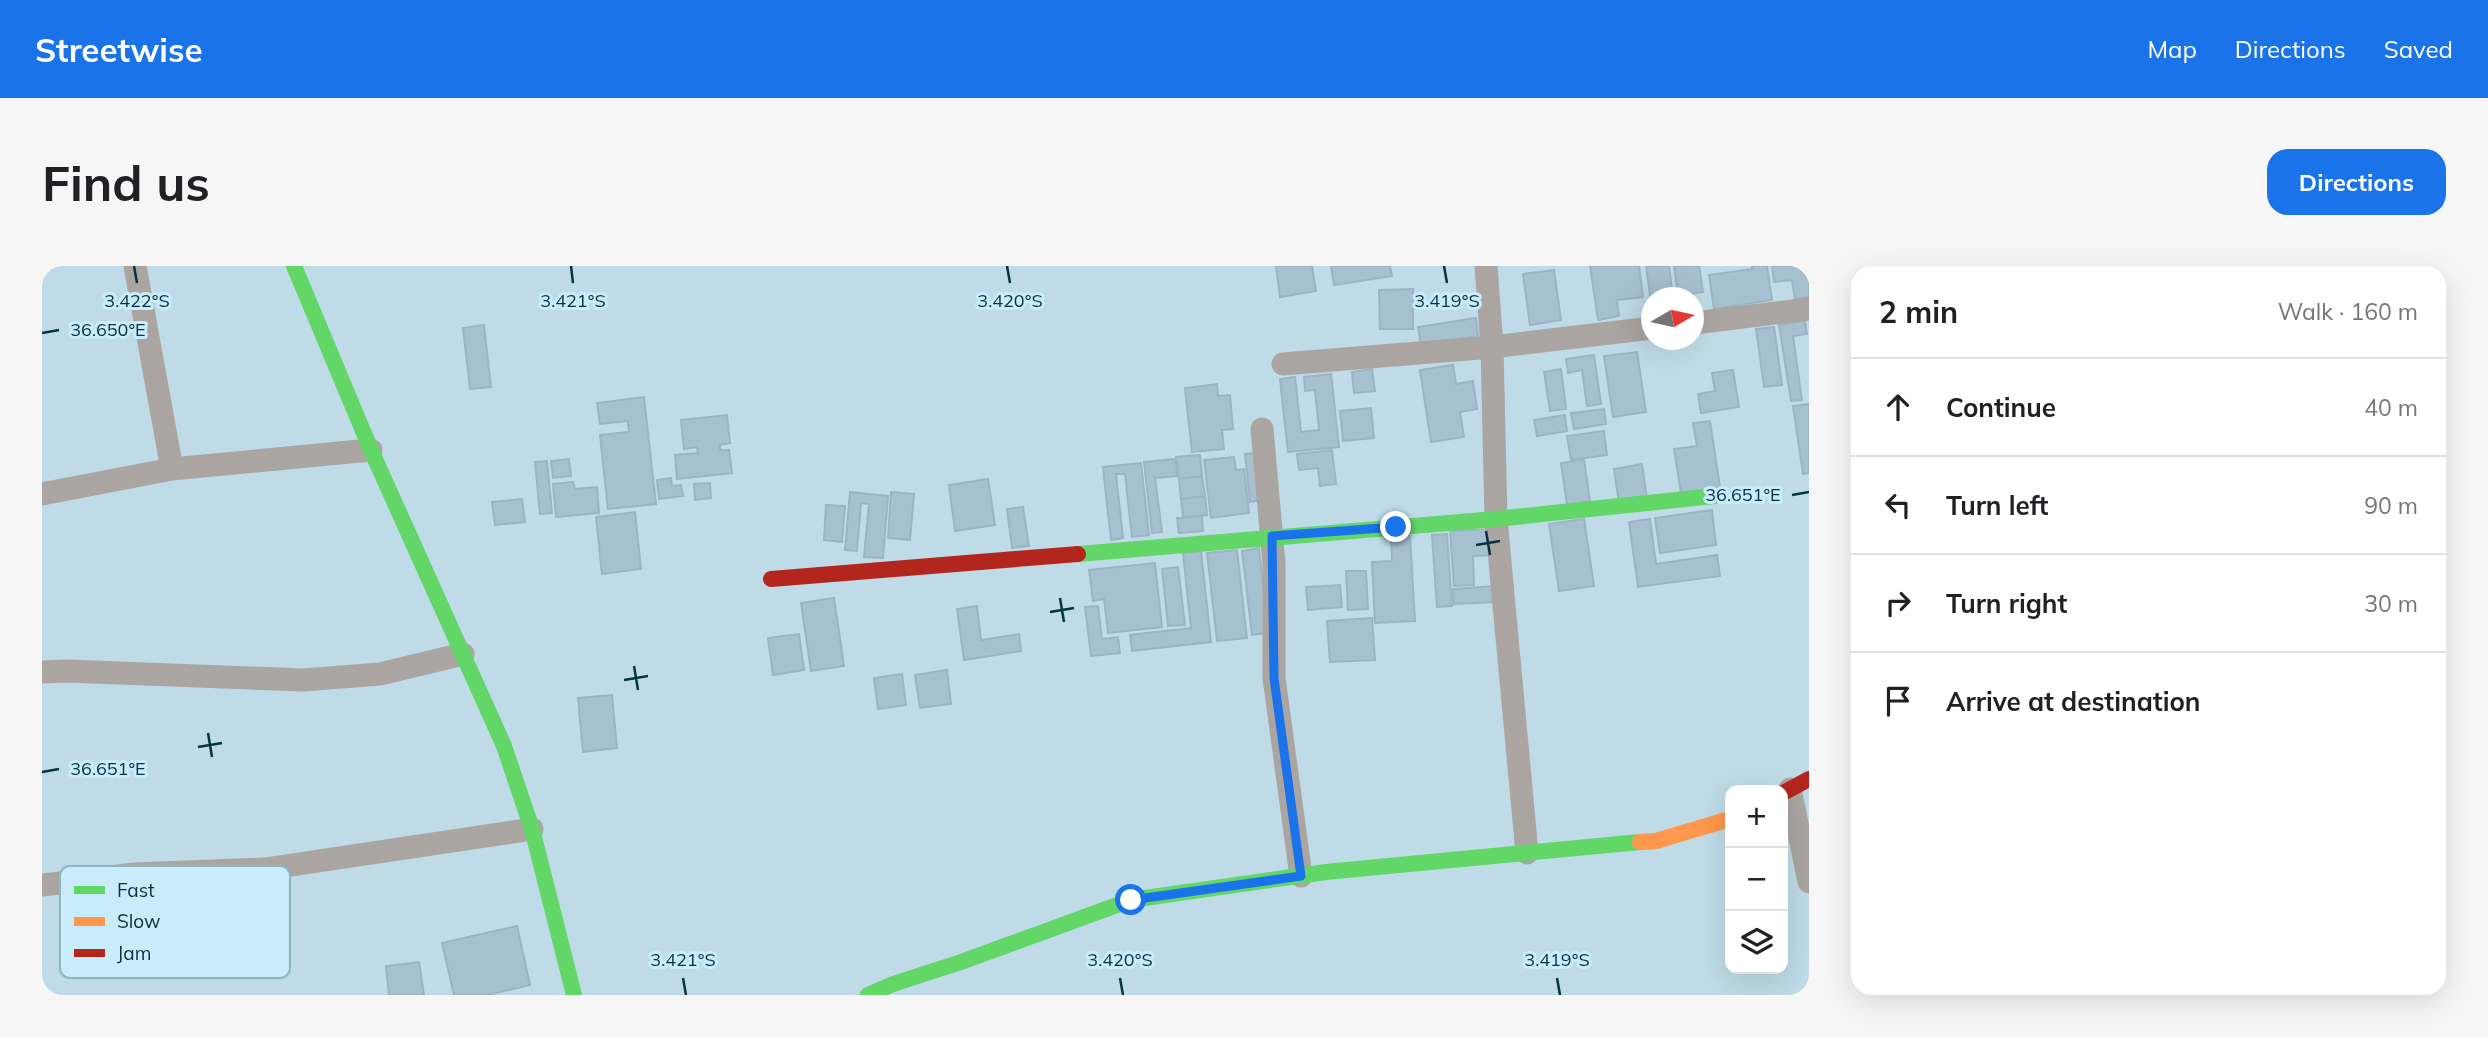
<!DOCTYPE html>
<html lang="en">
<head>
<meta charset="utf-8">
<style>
	:root { --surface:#fff; --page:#f6f6f6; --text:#202124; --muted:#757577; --line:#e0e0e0; --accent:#1a73e8 }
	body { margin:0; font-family:Mulish,sans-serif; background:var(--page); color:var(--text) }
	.controls { position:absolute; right:21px; bottom:21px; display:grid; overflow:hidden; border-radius:14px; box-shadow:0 7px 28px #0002 }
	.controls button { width:63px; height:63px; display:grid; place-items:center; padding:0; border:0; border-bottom:2px solid var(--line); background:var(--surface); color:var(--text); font:35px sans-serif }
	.compass { position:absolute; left:1599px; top:21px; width:63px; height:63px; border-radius:50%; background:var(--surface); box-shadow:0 7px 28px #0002; rotate:81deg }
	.stop { position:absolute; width:21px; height:21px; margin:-16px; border:5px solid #1a73e8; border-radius:50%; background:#fff }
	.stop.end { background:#1a73e8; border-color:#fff; box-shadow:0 2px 7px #0008 }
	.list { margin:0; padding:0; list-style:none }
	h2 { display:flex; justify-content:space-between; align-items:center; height:91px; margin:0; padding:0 28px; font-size:30px }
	h2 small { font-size:23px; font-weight:400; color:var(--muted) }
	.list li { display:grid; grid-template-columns:46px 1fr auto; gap:21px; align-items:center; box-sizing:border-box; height:98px; padding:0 28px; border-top:2px solid var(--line) }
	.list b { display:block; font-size:26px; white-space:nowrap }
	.list em { font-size:23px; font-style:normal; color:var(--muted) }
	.icon { flex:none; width:38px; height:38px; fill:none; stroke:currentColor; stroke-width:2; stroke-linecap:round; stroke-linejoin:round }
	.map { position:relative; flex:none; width:1767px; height:729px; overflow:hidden; border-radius:21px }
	header { display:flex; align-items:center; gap:42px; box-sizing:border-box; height:98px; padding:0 35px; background:var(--accent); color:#fff }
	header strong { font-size:33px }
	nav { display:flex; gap:38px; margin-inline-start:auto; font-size:24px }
	.intro { display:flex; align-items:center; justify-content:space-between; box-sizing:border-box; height:168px; padding:0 42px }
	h1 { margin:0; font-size:49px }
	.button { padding:18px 32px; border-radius:21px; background:var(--accent); color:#fff; font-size:24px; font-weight:700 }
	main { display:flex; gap:42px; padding:0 42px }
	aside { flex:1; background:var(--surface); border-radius:21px; box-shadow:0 7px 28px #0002 }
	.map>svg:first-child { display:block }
</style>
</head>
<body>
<header>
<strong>Streetwise</strong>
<nav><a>Map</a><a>Directions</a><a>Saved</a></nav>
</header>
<div class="intro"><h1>Find us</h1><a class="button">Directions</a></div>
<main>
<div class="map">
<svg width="1767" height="729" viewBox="0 0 1767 729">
	<rect width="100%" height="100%" fill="#bedbe7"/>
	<path fill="#a7c0d0" stroke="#9bb4c4" stroke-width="2" d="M1234,0H1270L1274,25L1238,31Z
		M1289,0H1348L1350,10L1292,19Z
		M1548,0H1597L1601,31L1575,34L1577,50L1556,54Z
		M1604,0H1627L1631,32H1610L1609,36Z
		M1632,0H1657L1661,26L1636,30Z
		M1710,0H1725L1730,34L1672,43L1667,9L1710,3Z
		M1730,0H1767V31L1753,33L1750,14L1732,16Z
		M1512,4L1519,54L1488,59L1481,8Z
		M1371,23V63H1338L1337,24Z
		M1434,52L1436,70L1379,79L1376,61Z
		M1763,55L1765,68L1751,70L1760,134L1749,135L1737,59Z
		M442,59L449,121L428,123L421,62Z
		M1732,61L1740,119L1722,121L1714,63Z
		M1595,86L1604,146L1571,151L1562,90Z
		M1552,89L1559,138L1545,140L1540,104L1526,107L1524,93Z
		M1411,99L1414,118L1431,115L1435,143L1418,146L1422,171L1389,176L1378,104Z
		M1330,103L1333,125L1312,127L1310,106Z
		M1519,103L1524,143L1508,145L1502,106Z
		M1691,104L1697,141L1659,147L1656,128L1673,125L1670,107Z
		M1289,108L1297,181L1246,186L1238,113L1253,111L1259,166L1277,164L1273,124L1263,125L1262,111Z
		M1175,118L1176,130L1188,129L1191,163L1180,164L1182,183L1150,186L1143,122Z
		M602,131L614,238L566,243L558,169L587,166L586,155L558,158L555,137Z
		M1767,138V207L1761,208L1751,140Z
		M1329,142L1332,172L1301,175L1298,145Z
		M1562,143L1564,158L1532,163L1529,147Z
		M685,149L688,177L678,179V184H687L690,207L635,213L633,189L656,187L655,181L642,183L639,154Z
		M1523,149L1525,165L1495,170L1492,154Z
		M1668,155L1678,221L1639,227L1632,183L1655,180L1651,157Z
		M1562,165L1565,189L1529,194L1525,170Z
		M1290,184L1294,218L1278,220L1276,202L1257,204L1255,188Z
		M1214,187L1220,234L1208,236L1203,188Z
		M1158,189L1160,210L1137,213L1134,191Z
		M1192,191L1194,204L1202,203L1207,247L1169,252L1162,194Z
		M527,193L529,210L511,212L509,195Z
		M1133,193L1135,210L1113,212L1120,266L1110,267L1102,196Z
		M1542,194L1548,235L1525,239L1519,197Z
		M505,195L510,247L498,248L493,196Z
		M1099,197L1107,269L1090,271L1083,208H1074L1081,272L1069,274L1061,201Z
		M1600,198L1605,233L1577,237L1572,203Z
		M1160,210L1163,230L1139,233L1137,213Z
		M629,212L630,220L639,219L641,230L617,233L615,214Z
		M946,213L953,259L913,265L907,219Z
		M531,216L533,223L555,221L557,247L514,251L511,218Z
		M668,217L669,232L653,234L652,218Z
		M808,226L846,230L841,292L822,291L827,238L819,237L815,285L803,284Z
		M849,226L872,228L868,274L846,272Z
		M1163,230L1165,249L1141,251L1139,233Z
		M480,233L483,256L453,259L450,236Z
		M784,239L803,240L800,276L782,274Z
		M981,241L987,280L970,282L965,243Z
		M1670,244L1674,279L1618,287L1613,252Z
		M593,246L599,303L560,308L554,251Z
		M1160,250L1161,265L1137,267L1135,252Z
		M1542,253L1552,320L1517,325L1507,258Z
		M1608,253L1614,298L1675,289L1678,310L1596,321L1587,256Z
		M1450,263L1451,289L1431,290L1432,319L1412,320L1408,265Z
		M1405,268L1410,340L1395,341L1390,269Z
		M1368,270L1373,355L1333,357L1330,296L1350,295L1349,272Z
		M1217,282L1226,367L1210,369L1200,285Z
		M1195,284L1205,372L1175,375L1165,287Z
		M1159,285L1169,376L1090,385L1088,369L1149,362L1141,287Z
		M1113,297L1120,361L1066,367L1062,333L1051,335L1047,304Z
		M1136,301L1143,359L1126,360L1120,303Z
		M1304,305H1324L1326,343L1306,344Z
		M1298,319L1300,341L1266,344L1264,321Z
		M1453,320L1454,336L1412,338L1411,323Z
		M792,332L802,400L769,405L759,337Z
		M935,340L939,374L977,368L979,385L922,394L915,343Z
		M1056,340L1060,373L1076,371L1078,387L1049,390L1043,341Z
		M1330,352L1333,394L1288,396L1285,355Z
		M757,368L762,404L731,409L726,372Z
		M905,404L909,438L878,442L873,409Z
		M860,408L864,439L836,443L832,412Z
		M570,429L575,482L541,486L536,432Z
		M475,660L488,719L445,729H412L400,677Z
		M377,696L382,729H347L344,700Z"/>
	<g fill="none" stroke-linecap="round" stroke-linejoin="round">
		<path stroke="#aaa5a1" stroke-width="23" d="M93,0L130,203
			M1444,0L1450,81L1454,253L1485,587
			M1652,57L1767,43
			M1241,98L1450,81L1610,62
			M1220,163L1232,298V412L1259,610
			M0,228L130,203L329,184
			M0,406L25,405L261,414L338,408L421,388
			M1748,523L1767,616
			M0,619L93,608L223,603L490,563"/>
		<path stroke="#63d668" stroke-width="16" d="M252,0L329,184L462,480L490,563L532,729
			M1036,288L1454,253L1672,230
			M826,729L851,718L919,696L1089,634L1284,606L1598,576"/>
		<path stroke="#ff974d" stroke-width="16" d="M1598,576L1614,575L1688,553"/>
		<path stroke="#b3261e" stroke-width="16" d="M729,313L1036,288
			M1741,527L1767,513"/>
	</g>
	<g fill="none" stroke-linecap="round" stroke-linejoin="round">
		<path stroke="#1a73e8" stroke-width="9" d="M1089,634L1259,610L1232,412L1230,270L1354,261"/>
	</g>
	<path fill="none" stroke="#073241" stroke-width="2.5" d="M92,0L95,17M529,0L531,17M965,0L968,17M1402,0L1405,17M0,67L17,64M1750,229L1767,226M1444,265L1448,289M1434,279L1458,275M1018,332L1022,356M1008,346L1032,342M592,400L596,424M582,414L606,410M166,467L170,491M156,481L180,477M0,506L17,503M641,712L644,729M1078,712L1081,729M1515,712L1518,729"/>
	<rect x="18" y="600" width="230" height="112" rx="10" fill="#c9ecfb" stroke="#8fb4c3" stroke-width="2"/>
	<rect x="32" y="620" width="31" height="8" fill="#63d668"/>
	<rect x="32" y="651" width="31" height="9" fill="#ff974d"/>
	<rect x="32" y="683" width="31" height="8" fill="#b3261e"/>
	<g font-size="19" fill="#073241">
		<text x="75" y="631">Fast</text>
		<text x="75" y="662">Slow</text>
		<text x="75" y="694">Jam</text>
	</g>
	<g font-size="18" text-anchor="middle" fill="#073241" stroke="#c9ecfb" stroke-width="6" stroke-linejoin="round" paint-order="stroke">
		<text x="95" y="41">3.422°S</text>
		<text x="531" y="41">3.421°S</text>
		<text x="968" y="41">3.420°S</text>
		<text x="1405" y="41">3.419°S</text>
		<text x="66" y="70">36.650°E</text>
		<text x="1701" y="235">36.651°E</text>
		<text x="66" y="509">36.651°E</text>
		<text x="641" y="700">3.421°S</text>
		<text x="1078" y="700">3.420°S</text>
		<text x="1515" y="700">3.419°S</text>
	</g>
</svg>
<div class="controls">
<button>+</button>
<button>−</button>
<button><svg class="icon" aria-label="layers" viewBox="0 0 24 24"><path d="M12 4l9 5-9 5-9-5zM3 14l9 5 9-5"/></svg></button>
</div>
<svg class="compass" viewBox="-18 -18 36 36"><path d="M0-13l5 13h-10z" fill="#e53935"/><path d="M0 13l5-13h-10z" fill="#757577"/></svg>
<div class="stop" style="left:1089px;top:634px"></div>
<div class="stop end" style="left:1354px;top:261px"></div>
</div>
<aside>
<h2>2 min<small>Walk · 160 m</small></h2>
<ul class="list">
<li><svg class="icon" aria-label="ahead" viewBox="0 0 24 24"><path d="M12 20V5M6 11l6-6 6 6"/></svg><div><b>Continue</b></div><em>40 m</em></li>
<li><svg class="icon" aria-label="left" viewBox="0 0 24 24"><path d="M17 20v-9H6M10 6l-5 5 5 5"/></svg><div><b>Turn left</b></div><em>90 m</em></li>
<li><svg class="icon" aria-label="right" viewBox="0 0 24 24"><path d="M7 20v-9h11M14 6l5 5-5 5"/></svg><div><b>Turn right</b></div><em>30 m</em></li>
<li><svg class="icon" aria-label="arrive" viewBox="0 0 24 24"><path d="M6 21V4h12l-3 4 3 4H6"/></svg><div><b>Arrive at destination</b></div></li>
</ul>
</aside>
</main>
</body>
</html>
